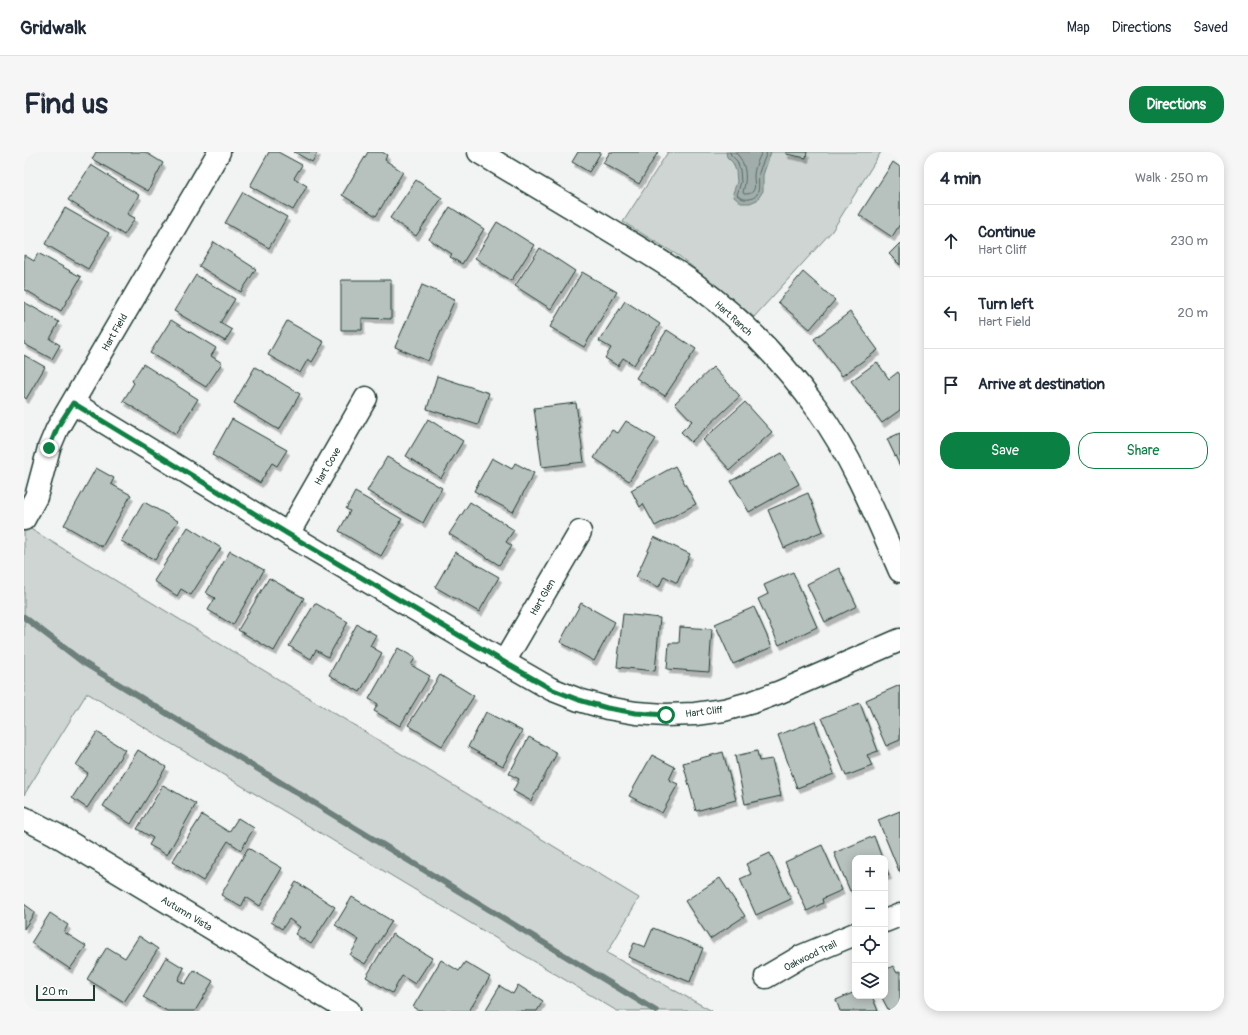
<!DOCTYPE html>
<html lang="en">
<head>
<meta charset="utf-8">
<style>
	:root { --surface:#fff; --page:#f6f6f7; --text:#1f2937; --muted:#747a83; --line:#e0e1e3; --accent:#0b8043 }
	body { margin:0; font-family:Pangolin,sans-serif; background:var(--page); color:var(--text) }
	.controls { position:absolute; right:12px; bottom:12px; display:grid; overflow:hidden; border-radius:8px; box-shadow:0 2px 10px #0003 }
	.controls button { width:36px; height:36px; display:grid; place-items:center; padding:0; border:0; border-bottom:1px solid var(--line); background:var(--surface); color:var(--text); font:20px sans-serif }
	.scale { position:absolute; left:12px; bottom:10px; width:59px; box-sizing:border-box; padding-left:4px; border:2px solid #1f3d34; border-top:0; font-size:11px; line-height:14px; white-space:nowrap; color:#1f3d34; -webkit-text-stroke:3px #fff; paint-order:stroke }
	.stop { position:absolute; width:12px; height:12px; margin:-9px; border:3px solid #0b8043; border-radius:50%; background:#fff }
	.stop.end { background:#0b8043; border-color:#fff; box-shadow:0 1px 4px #0008 }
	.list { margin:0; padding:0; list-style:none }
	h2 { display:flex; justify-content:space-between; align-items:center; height:52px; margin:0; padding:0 16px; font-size:17px }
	h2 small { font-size:13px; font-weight:400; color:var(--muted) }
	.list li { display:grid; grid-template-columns:26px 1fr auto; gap:12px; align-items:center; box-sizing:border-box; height:72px; padding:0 16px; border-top:1px solid var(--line) }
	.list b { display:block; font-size:15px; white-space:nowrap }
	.list p { margin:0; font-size:13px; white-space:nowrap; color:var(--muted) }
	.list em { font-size:13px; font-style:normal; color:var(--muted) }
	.actions { display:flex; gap:8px; padding:12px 16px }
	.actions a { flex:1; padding:9px 0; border:1px solid var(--accent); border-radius:16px; text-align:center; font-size:14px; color:var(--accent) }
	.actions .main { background:var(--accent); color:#fff }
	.icon { flex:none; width:22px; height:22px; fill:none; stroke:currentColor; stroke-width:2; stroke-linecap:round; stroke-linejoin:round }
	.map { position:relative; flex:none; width:876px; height:859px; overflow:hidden; border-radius:16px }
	header { display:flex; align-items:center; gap:24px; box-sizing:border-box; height:56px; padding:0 20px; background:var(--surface); border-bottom:1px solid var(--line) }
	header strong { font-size:19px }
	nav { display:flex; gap:22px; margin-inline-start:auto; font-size:14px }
	.intro { display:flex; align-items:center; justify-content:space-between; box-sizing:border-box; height:96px; padding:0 24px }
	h1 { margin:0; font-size:28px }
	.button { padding:10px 18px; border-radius:16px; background:var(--accent); color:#fff; font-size:14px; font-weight:700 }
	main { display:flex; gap:24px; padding:0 24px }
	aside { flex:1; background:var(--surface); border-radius:16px; box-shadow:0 2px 10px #0003 }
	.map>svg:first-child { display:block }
</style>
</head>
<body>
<header>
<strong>Gridwalk</strong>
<nav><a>Map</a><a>Directions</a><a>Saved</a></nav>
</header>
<div class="intro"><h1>Find us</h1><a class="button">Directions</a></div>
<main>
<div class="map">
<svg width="876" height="859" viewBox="0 0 876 859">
	<defs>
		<filter id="shadow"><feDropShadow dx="2.5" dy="4.5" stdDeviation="0" flood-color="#0004"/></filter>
	</defs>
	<rect width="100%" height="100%" fill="#f2f3f3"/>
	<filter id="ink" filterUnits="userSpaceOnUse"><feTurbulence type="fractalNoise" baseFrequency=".025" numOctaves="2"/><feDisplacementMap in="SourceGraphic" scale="8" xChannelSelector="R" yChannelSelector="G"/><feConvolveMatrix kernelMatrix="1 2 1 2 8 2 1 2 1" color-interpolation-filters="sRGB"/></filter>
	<g filter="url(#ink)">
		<path fill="#ced5d3" stroke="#768984" d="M644,0H857L808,79L730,165L655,104L599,70Z
			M0,373L615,746L583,801L688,859H593L63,541L0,643Z"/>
		<path fill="#a1adaa" stroke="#6d807b" d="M702,0H747L739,23V39L733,48L726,51H717L710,45L709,41L713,30L712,19L709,11L703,5Z"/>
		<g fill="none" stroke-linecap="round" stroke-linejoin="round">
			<path stroke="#536a63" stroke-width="1" d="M706,0L707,3L713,9L716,18L717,30L713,43C716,46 720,48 725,47C739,45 733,30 735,21C737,13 741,7 743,0
				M711,0C723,11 723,26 719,40L720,42C724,42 727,42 729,39C732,35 730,29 730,25C730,16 734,8 738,0"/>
			<path stroke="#6d807b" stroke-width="6" d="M0,465L60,511L632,859"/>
		</g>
		<path fill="#b7c1bd" stroke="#1f3d34" filter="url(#shadow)" d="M72,0H121L139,11L124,39L68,7Z
			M245,0H254L278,13L270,26L283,34L269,58L226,34Z
			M270,0H294L288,10Z
			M344,0H358L363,3L361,8L379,20L352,64L318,43Z
			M554,0H577L565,20L548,10Z
			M586,0H634L615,32L579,11Z
			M762,0H783L782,6L762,2Z
			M869,10L876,15V72L868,85L835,63Z
			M67,13L115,43L103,62L111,66L100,83L44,48Z
			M392,28L418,46L392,84L366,66Z
			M219,40L263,65L245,96L201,71Z
			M426,55L460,77L438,112L426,105L428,102L405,87Z
			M41,56L85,81L64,117L21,92Z
			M473,70L510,93L487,129L451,106Z
			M190,90L232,117L217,140L175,114Z
			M876,91V113L865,102Z
			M516,96L551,119L527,157L491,134Z
			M14,101L57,125L37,159L0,137V103L10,109Z
			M558,120L593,140L560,195L526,175Z
			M779,120L811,148L786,177L754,150Z
			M172,123L211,147L196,171L208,178L201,189L150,159Z
			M317,128H367V167L338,166V178H317Z
			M398,133L431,147L404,209L371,195Z
			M601,149L636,172L610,213L599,206L594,214L581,206L587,196L575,189Z
			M0,150L35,170L26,187L36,193L28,207L0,192Z
			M826,160L854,198L818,224L790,187Z
			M147,168L192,196L187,204L198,211L182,235L126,201Z
			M263,169L300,190L288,210L284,207L276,221L244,203Z
			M643,178L672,197L641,244L612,226Z
			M0,203L21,215L2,247L0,245Z
			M853,210L865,227L874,220L876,223V258L858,271L827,229Z
			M119,212L174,247L152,282L99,249L110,231L108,229Z
			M231,215L276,242L255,278L210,251Z
			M689,215L716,244L667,290L657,280L668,269L651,251Z
			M413,224L465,241L454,273L403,257Z
			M721,250L748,280L706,318L679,288Z
			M552,251L560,310L518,315L510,256Z
			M208,267L263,298L253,314L248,311L236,331L188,303Z
			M404,267L439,289L417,326L382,304Z
			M602,269L632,287L605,329L570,306L588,278L594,281Z
			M876,281V314L863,287Z
			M758,301L775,332L725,360L707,329Z
			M363,305L418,336L399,371L343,339Z
			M468,306L488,317L491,311L510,321L489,360L450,339Z
			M651,314L672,352L631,374L619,352L616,355L607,338Z
			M72,316L90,326L87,332L107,343L78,395L40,373Z
			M331,340L378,367L357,404L315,379L326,359L322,357Z
			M784,341L799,379L760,396L744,358Z
			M120,350L154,369L131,408L97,389Z
			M446,350L490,378L482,390L488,394L475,413L425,382Z
			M164,375L197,396L167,443L157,437L153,444L130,429Z
			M630,385L666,402L653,431L640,424L635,435L612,425Z
			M206,399L240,418L209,473L184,458L191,446L182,441Z
			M431,400L475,425L455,460L411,435Z
			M815,416L833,454L801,470L783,432Z
			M769,420L793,475L755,493L734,447L744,442L740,433Z
			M245,426L280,446L250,499L214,478Z
			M291,451L324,470L304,505L292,498L287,507L265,494Z
			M557,451L591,470L570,509L536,490Z
			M730,455L748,495L709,512L691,472Z
			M599,462L636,466L631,519L593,515Z
			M333,472L352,483L346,494L358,501L336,540L305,523Z
			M656,475L688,477L685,520L643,517L645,491H655Z
			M374,496L391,506L387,513L406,524L376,574L350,559L354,552L345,547Z
			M416,523L450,544L418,594L384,573Z
			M876,533V588L862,594L842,548Z
			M836,551L854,599L843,603L848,614L822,624L798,566Z
			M462,560L498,579L479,614L444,595Z
			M791,569L810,622L773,636L754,583Z
			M73,580L101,598L63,656L48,646L64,621L52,613Z
			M505,585L533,601L507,649L489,639L495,627L485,622Z
			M114,598L142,615L107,672L79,654Z
			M733,599L735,609L748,607L757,644L721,652L711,604Z
			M699,600L712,648L672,659L659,611Z
			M628,603L651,615L645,628L654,632L638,661L605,644Z
			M139,633L172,652L143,703L125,693L129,686L113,677Z
			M876,659V719H875L854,668Z
			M178,663L205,680L214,666L230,676L217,698L204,689L179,729L148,710Z
			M850,684L858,706H831V737L826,739L810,701Z
			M798,693L818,738L798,747L799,751L783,759L761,710Z
			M224,696L258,716L236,754L222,745L217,755L197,743Z
			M746,701L767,747L732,763L716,727L727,722L722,712Z
			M861,713L865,723L861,724Z
			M696,726L721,764L686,787L661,749Z
			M272,730L311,755L287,792L271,782L276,775L265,767L258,777L247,770Z
			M328,745L368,769L341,812L326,803L335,788L311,773Z
			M0,752L11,760L0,777Z
			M26,761L44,773L40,780L62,794L46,817L7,791Z
			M629,776L679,796L666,830L604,805L610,791L621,795Z
			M368,782L408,806L391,832L378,824L368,841L342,825Z
			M115,784L134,797L100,850L63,827L83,795L101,806Z
			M142,805L160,816L154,828L161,832L170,818L189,829L171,859H143L119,845Z
			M417,808L435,819L441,810L466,825L445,859H395L389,855Z
			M869,814L873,821L876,819V859H865L857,844H861V818Z
			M494,833L519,849L513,859H461L476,834L489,842Z
			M831,840V844H848L854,859H816L812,848Z"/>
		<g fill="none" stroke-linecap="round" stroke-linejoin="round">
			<defs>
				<path id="minor" d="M455,0C496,25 537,49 579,74C610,93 642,111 672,133C718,167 760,211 794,258C829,307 852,364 876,419
					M49,251L264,382L480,510L527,537L555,548L583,556L612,561L641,563L671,562L700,558L729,550L756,540L876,488
					M0,367L12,345L25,296L33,277L195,0
					M264,382L342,246
					M480,510L556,380
					M861,769L876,763
					M742,825L778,804L831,782"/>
				<path id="tertiary" d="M0,666L31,682L325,859"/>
			</defs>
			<use href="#minor" stroke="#1f3d34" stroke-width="25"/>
			<use href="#tertiary" stroke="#1f3d34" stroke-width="25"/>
			<use href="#minor" stroke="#fff" stroke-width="22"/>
			<use href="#tertiary" stroke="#fff" stroke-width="22"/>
		</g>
	</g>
	<g fill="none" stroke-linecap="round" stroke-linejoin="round" filter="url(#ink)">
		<path stroke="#0b8043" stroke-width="5" d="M25,296L33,276L49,251L264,382L480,510L527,537L555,548L583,556L612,561L642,563"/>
	</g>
	<g text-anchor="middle" stroke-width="3" stroke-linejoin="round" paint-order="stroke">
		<g font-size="10" fill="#1f3d34" stroke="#fff">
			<text transform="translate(710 166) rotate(42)" y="4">Hart Ranch</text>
			<text transform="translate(90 180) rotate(-60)" y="4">Hart Field</text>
			<text transform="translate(303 314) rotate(-60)" y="4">Hart Cove</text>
			<text transform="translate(518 445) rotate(-60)" y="4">Hart Glen</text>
			<text transform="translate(680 559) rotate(-7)" y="4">Hart Cliff</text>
			<text transform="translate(163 761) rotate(31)" y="4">Autumn Vista</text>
			<text transform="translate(786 803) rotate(-26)" y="4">Oakwood Trail</text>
		</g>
	</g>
</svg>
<div class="controls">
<button>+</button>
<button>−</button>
<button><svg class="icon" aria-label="locate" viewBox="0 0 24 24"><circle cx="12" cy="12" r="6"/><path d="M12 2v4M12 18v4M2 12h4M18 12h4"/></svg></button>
<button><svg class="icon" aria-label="layers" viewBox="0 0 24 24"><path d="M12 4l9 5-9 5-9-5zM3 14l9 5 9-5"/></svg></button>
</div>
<div class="scale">20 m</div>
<div class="stop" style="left:642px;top:563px"></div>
<div class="stop end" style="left:25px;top:296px"></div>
</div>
<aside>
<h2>4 min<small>Walk · 250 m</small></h2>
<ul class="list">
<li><svg class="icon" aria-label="ahead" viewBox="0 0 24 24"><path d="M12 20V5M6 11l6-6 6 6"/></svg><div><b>Continue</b><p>Hart Cliff</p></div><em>230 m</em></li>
<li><svg class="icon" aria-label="left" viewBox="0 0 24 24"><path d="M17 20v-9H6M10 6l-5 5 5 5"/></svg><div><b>Turn left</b><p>Hart Field</p></div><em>20 m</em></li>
<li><svg class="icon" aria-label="arrive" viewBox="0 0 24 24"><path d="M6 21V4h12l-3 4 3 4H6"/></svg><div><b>Arrive at destination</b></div></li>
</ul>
<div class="actions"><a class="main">Save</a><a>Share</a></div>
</aside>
</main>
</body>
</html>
